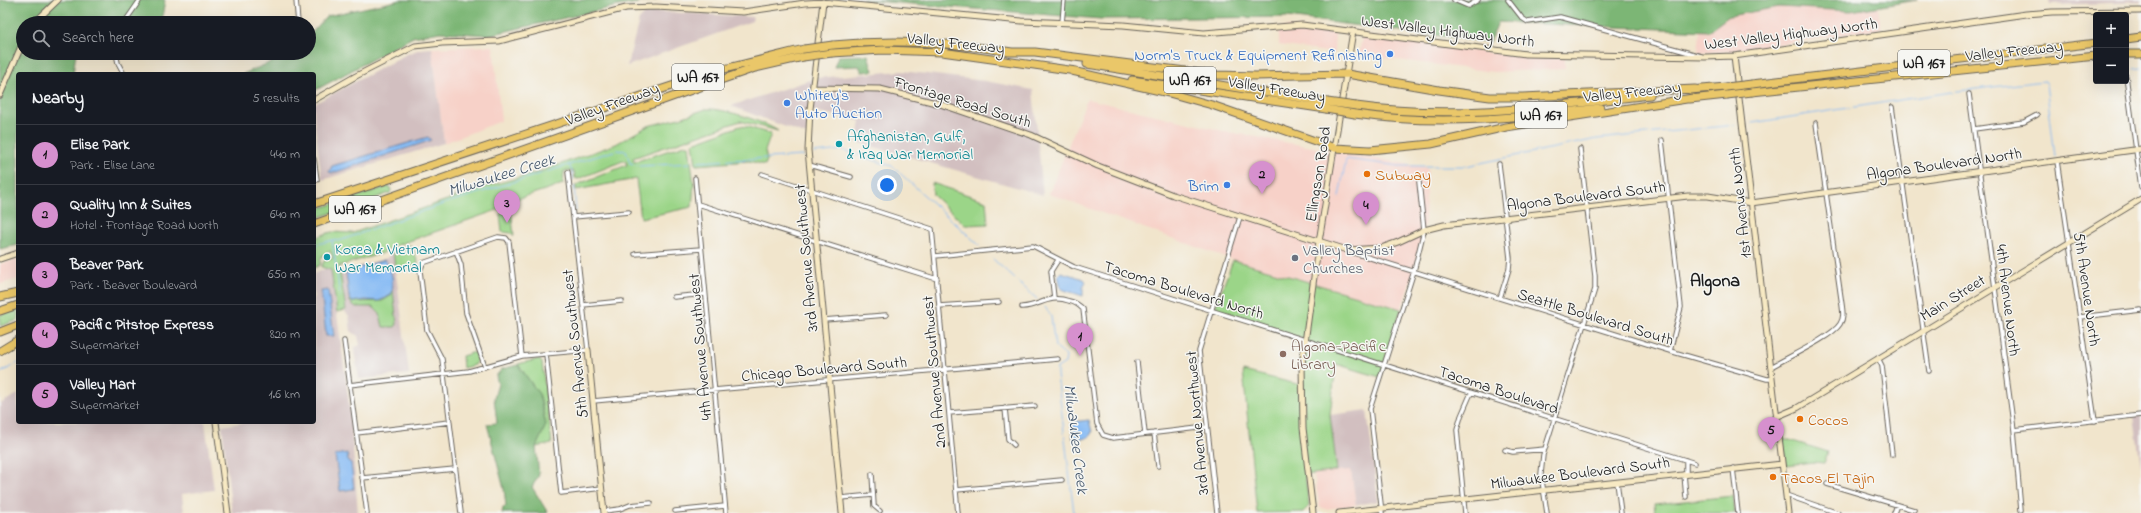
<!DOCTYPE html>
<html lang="en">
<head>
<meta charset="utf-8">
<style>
	:root { --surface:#171b24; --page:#242831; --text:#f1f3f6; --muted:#9ea1a6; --line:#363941; --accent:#d690ce }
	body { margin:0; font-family:"Indie Flower",sans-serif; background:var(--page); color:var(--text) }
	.controls { position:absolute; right:12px; top:12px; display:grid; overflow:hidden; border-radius:4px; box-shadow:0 4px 16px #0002 }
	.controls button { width:36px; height:36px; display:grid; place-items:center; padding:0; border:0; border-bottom:1px solid var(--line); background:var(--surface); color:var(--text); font:20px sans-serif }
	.you { position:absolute; left:887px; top:185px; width:14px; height:14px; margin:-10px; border:3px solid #fff; border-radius:50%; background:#1a73e8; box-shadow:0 0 0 6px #1a73e833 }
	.badge { display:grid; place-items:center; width:26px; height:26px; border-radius:50%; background:var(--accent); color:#111; font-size:13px; font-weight:700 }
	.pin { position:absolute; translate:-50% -33px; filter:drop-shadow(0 1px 2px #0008) }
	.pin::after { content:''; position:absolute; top:21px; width:14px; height:12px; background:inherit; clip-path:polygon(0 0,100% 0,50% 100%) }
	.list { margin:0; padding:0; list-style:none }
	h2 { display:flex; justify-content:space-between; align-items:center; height:52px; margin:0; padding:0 16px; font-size:17px }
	h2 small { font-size:13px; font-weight:400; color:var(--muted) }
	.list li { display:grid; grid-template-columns:26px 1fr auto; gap:12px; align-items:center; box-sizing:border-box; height:60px; padding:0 16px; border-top:1px solid var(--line) }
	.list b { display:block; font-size:15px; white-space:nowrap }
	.list p { margin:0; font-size:13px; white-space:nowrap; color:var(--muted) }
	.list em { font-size:13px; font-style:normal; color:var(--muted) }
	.icon { flex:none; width:22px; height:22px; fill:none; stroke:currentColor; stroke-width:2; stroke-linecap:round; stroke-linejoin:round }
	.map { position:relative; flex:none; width:2141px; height:513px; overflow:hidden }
	.search { position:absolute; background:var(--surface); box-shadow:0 4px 16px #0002; left:16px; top:16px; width:300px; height:44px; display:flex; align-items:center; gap:10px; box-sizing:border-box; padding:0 14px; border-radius:22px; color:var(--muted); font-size:15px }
	.panel { position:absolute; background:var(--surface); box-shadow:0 4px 16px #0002; left:16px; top:72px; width:300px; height:352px; border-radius:4px }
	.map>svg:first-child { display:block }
</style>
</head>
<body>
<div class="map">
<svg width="2141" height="513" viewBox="0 0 2141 513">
	<rect width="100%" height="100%" fill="#f6f6f2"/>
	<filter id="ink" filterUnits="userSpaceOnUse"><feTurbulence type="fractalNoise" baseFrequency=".025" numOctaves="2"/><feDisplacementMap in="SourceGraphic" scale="8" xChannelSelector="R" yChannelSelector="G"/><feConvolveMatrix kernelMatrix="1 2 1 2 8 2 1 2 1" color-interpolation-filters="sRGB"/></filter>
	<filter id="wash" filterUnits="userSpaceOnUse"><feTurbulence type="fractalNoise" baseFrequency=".012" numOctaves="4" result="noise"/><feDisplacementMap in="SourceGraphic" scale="16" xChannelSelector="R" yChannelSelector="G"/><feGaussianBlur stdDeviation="0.9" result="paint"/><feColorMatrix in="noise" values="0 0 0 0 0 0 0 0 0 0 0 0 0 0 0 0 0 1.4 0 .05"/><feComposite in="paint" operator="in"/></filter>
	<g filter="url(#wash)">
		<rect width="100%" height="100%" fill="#f1e5cc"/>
		<path fill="#f7d1c8" d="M1779,7L1851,11L1878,7L1881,29L1733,51L1698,53L1700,31H1709L1729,16Z
			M1290,27L1335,33L1334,53L1279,45V28Z
			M1369,36L1491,53L1565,58V69L1494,72L1359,55L1362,37Z
			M493,46L501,121L444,143L432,48Z
			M1087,99L1223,131L1428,168L1424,230L1414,271L1401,309L1233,260L1049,194Z
			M18,259V279L0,284V264Z
			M1351,469L1356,505L1325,509L1320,507L1314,474Z"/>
		<path fill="#d2bfc0" d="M2049,0H2141V2L2050,5Z
			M647,11L753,17L752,21L627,66L639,20Z
			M432,48L444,143L322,180L314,118V104L405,55L420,49Z
			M902,71L985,81L1033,90L1043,195L857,142L860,121L810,110L807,135L731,106L816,78Z
			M393,251L409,374L359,379L354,348L360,345L358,336L351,331L349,316L345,312L341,272L387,258Z
			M327,268L331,270L350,411L358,513H232L222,426L248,422H314V274Z
			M18,394V422H205L214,490L182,494L184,513H0V404Z
			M1367,410L1378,501L1356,505L1351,470L1337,471L1330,415Z
			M2141,415V467L2134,416Z"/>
		<path fill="#9bd588" stroke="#5c7852" d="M706,109C723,108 763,121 778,131L740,121L633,158L634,162L685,145H689L694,185L692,207L641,218L636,179L576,190V185L627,165L626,161H623L578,179L575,178L574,171H564L563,184L511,201L500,209L392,247L383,253L339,266L346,310L337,312L331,270L321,267L324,261L333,258L330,251L321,257L320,265L314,268V238L331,232L353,233L484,187L536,173L616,144L648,126L683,117Z
			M740,126L748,127L771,134L765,151L767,160L765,165L749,161L696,165L693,143Z
			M932,183L986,201L988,224L965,225L933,195Z
			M389,186L391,190L390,193L314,219V210Z
			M511,210L514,236L511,233L502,232L500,214Z
			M411,245L418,262L417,266L395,268L393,251Z
			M1233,260L1401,309L1380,377L1336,364L1330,415L1337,471L1305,475L1309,506L1303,512L1257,513L1243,371L1301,385L1305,340L1215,308Z
			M393,290L397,324L395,327H383L380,314L373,307H356L350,302L349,297L353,302L382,301L389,297Z
			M18,309V320L0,326V315Z
			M475,352L478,359L475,365L463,368L462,356Z
			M539,359L542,363L552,444L536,447L546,425L540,396L518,364Z
			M1783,438L1828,452L1824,463L1813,462L1786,465Z
			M1733,496L1735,513H1655L1654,504Z"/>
		<path fill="#7cb674" stroke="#4c6948" d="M0,0H165L161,23H23V53H76L73,74H18V245L0,249Z
			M401,0H656L618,6L489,35L440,32L413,37L314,91V74H243L293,53H309V36L327,16Z
			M862,0H1917L1851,11L1779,7L1729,16L1709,31L1498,22L1490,42L1287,17L1101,19Z
			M868,55L873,71L862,72L859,66L834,67L838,56Z
			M518,365L539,394L546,425L536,447L539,475L532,487L548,513H502L503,508L506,506L504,489L487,424L497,423L494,398L498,384L496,376L502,369Z"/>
		<path fill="#85baf4" stroke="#506b88" d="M428,137L431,140L423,143L333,173L329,172L332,166Z
			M384,260C392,264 395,288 391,295L379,301L365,300L352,302L349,297L346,272Z
			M1061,272L1084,279L1086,282L1083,288V296L1061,289L1058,275Z
			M328,290L334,336H326L321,291Z
			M1089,420L1092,432C1089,440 1081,439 1073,439L1072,422Z
			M347,453L348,461L351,463L354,489L340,491L335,455Z"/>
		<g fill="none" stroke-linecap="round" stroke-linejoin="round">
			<path stroke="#85baf4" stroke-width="1" d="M2134,69L2141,68
				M1752,123L1958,91L2044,81L2046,84L2055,156
				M814,153L842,150L892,166L979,245
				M697,162L803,156
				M569,165L572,171L573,180
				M574,186L576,211
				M1339,197L1346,159L1399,166H1466L1597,139L1735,125
				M332,240L336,267
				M314,245L333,240L339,241L446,203L617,150L626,151L630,163L640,166L690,163
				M993,259L1037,299
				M337,271L340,297
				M1045,307L1051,316L1055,347L1066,356L1065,363L1057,368V374L1074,513
				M0,373L18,363"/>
		</g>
	</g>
	<g filter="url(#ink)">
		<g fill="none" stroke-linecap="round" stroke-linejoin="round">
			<defs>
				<path id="street" d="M296,0L298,23
					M1454,0L1468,6L1478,0
					M1508,0L1522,18L1528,22L1560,17L1701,56
					M124,23L140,0
					M1062,23L1064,0
					M116,53L118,63L124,74
					M2126,76L2141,187
					M1969,94L2014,430L2021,510
					M1892,107L1929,371
					M1974,129L2024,122L2037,115
					M1662,140L1681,307L1670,351
					M314,159L317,180
					M2057,161L2095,421
					M1499,164L1510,258L1509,269L1500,298
					M809,165L851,177
					M762,174L932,229L958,513
					M695,178L726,513
					M698,204L937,279
					M573,217L629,212
					M456,251L461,265L466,313L485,367
					M1348,251L1670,351L1767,379H1772
					M635,254L701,249
					M935,256L1033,246L1074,267L1695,463
					M674,297L705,294
					M1054,298L1051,271L1058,260
					M583,305L622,301
					M939,306L999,302
					M1022,307C1041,306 1048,294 1069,301C1075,302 1079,305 1083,309L1097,424L1103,435L1113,438L1207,427
					M2080,317L2141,310
					M824,320L886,315
					M344,341L367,513
					M546,354L561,493L602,488
					M1878,358L1882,366L1892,455
					M1137,362L1145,434
					M1771,367C1786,358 1832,337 1840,324C1844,318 1843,312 1842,305L1816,123
					M349,385L469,371L522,356L588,350L568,172
					M593,401L1058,359
					M1005,408L1008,439L1014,445
					M949,413L1035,406
					M2014,430L2141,415
					M356,433L450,422
					M1154,433L1158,466
					M1505,450L1513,452L1545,449
					M1686,460V473
					M1733,468L1738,513
					M872,474L874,506L880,511
					M1684,474L1686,497
					M362,478L455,469
					M1617,482L1621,513
					M1827,484L1914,510
					M956,490L1062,480
					M1786,495L1838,513
					M841,498L873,495
					M604,511L620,509L630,505L651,503
					M675,511L725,506
					M461,513L442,359L427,330L420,271L423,263L498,237L506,238L509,242L522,356
					M1217,513L1199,351L1240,217
					M1382,513L1370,409L1414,271L1424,230L1419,182
					M1465,513L1457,430L1461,416L1471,393
					M1547,513L1541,474L1543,455L1595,289V276L1580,149
					M1894,513L1897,505"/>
				<path id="secondary" d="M823,2L810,109L808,150L842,513
					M34,23L58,0
					M1734,56L1788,513
					M813,88L880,89L940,104L1031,135L1098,166L1173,195L1347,250L1381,248L1398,242L1424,230L1444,225L1688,196H1708L1751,203L2141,149
					M0,95L23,42
					M314,100L356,76L415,46L442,43L499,41L626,8L656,7L743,12L805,3L823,2L1022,21L1123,25L1204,33L1302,25L1526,54L1705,57L1734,56L2026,14L2052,12L2141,11
					M0,259L18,253
					M588,350L604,513
					M1776,417L1797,408L2141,199
					M216,422L228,513
					M1313,513L1303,428L1302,364L1318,248L1353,31
					M1339,513L1782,464"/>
				<path id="highway" d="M2126,39L2141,37
					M833,45C893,39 952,42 1012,52
					M1008,52H1035L1217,75L1256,76L1347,74L1439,90L1490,97H1523L1695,89
					M832,53L883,50L942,52L1076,71
					M2126,54H2141
					M1087,64L1327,102
					M1072,71L1169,93L1212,105L1335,148L1370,150L1431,144L1506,127L1693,98
					M1132,80L1326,109
					M1752,84L2096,43
					M1690,90L1726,87
					M1752,92L2096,56
					M1690,99L1727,95
					M1356,106C1454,120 1553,106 1650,95
					M1355,114C1437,126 1518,118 1600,108
					M314,204L720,70L804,49
					M314,224L686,92L755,68L803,57
					M0,297L18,293
					M0,311L18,305
					M0,332L18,325
					M0,351L18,340"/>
			</defs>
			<use href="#street" stroke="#67625a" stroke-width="5.5"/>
			<use href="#secondary" stroke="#67625a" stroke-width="7"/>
			<use href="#highway" stroke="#67625a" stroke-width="9"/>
			<use href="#street" stroke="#fff" stroke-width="3.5"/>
			<use href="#secondary" stroke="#f7e9c3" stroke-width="5"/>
			<use href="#highway" stroke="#eac769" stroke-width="7"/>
			<defs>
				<path id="highway-bridge" d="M804,49L833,45
					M803,57L832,53
					M1726,87L1752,84
					M1727,95L1752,92
					M1327,102L1356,106
					M1326,109L1355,114"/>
			</defs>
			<use href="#highway-bridge" stroke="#67625a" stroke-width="9" stroke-linecap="butt"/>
			<use href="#highway-bridge" stroke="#eac769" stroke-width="7"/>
		</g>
	</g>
	<g fill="#3f7fe0" stroke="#f6f6f2" stroke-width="1.5">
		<circle cx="1390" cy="54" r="4"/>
		<circle cx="787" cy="103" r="4"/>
		<circle cx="1227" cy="185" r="4"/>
	</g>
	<g fill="#0f9aa8" stroke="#f6f6f2" stroke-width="1.5">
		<circle cx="839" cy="144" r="4"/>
		<circle cx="327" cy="257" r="4"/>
	</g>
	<g fill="#e8710a" stroke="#f6f6f2" stroke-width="1.5">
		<circle cx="1367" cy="174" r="4"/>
		<circle cx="1800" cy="419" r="4"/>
		<circle cx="1773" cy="477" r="4"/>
	</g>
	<circle fill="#6b7280" stroke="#f6f6f2" stroke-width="1.5" cx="1295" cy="258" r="4"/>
	<circle fill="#8d6e63" stroke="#f6f6f2" stroke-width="1.5" cx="1283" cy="354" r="4"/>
	<g text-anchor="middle" stroke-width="3" stroke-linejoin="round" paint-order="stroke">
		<g fill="#f6f6f2" stroke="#5d5d5c" stroke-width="1">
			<rect x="1898" y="50" width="52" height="26" rx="3"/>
			<rect x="672" y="64" width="52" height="26" rx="3"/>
			<rect x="1164" y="67" width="52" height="26" rx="3"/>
			<rect x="1515" y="102" width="52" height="26" rx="3"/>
			<rect x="329" y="196" width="52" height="26" rx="3"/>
		</g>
		<g font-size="15" font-weight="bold" fill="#1c1c1c">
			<text x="1924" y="68">WA 167</text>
			<text x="698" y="82">WA 167</text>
			<text x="1190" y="85">WA 167</text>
			<text x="1541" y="120">WA 167</text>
			<text x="355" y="214">WA 167</text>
		</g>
		<g font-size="16" fill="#1c1c1c" stroke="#f6f6f2">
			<text transform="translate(1448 30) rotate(7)" y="6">West Valley Highway North</text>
			<text transform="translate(1791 33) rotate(-7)" y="6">West Valley Highway North</text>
			<text transform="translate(956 42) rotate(6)" y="6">Valley Freeway</text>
			<text transform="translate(2014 50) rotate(-6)" y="6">Valley Freeway</text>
			<text transform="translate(1277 88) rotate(9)" y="6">Valley Freeway</text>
			<text transform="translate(1632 91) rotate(-6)" y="6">Valley Freeway</text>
			<text transform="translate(963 101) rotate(17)" y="6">Frontage Road South</text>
			<text transform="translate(612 103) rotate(-20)" y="6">Valley Freeway</text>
			<text transform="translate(1944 163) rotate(-8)" y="6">Algona Boulevard North</text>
			<text transform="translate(1317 174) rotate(-81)" y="6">Ellingson Road</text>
			<text transform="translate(1586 195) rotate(-7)" y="6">Algona Boulevard South</text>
			<text transform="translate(1739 203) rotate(-96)" y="6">1st Avenue North</text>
			<text transform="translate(805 258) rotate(-95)" y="6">3rd Avenue Southwest</text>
			<text transform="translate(1184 289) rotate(17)" y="6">Tacoma Boulevard North</text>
			<text transform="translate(2088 289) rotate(82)" y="6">5th Avenue North</text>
			<text transform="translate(1952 297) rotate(-32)" y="6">Main Street</text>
			<text transform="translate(2009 300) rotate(83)" y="6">4th Avenue North</text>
			<text transform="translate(1596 316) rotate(17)" y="6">Seattle Boulevard South</text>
			<text transform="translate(574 344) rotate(-96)" y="6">5th Avenue Southwest</text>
			<text transform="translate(699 347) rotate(-95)" y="6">4th Avenue Southwest</text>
			<text transform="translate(824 368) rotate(-5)" y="6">Chicago Boulevard South</text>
			<text transform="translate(933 372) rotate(-95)" y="6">2nd Avenue Southwest</text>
			<text transform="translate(1499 389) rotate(18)" y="6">Tacoma Boulevard</text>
			<text transform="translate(1196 423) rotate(-95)" y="6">3rd Avenue Northwest</text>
			<text transform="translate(1580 472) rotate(-7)" y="6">Milwaukee Boulevard South</text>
		</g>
		<g font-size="16" fill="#366cbe" stroke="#f6f6f2" text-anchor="end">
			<text x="1382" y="60">Norm's Truck &amp; Equipment Refinishing</text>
			<text x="795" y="100" text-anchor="start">Whitey's<tspan x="795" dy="18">Auto Auction</tspan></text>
			<text x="1219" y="191">Brim</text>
		</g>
		<g font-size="16" fill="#0d838f" stroke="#f6f6f2" text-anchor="start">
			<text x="847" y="141">Afghanistan, Gulf,<tspan x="847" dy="18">&amp; Iraq War Memorial</tspan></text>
			<text x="335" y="254">Korea &amp; Vietnam<tspan x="335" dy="18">War Memorial</tspan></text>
		</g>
		<g font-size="16" fill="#c56008" stroke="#f6f6f2" text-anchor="start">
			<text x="1375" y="180">Subway</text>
			<text x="1808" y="425">Cocos</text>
			<text x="1781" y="483">Tacos El Tajin</text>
		</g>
		<g font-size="16" fill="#5b616d" stroke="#f6f6f2" text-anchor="start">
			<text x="1303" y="255">Valley Baptist<tspan x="1303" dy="18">Churches</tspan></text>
		</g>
		<g font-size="16" fill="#785e54" stroke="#f6f6f2" text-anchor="start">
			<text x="1291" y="351">Algona-Pacific<tspan x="1291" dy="18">Library</tspan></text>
		</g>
		<g font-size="17" font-style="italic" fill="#415368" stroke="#f6f6f2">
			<text transform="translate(501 174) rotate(-17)" y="6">Milwaukee Creek</text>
			<text transform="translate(1077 439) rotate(83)" y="6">Milwaukee Creek</text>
		</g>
		<g font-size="18" font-weight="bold" fill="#1c1c1c" stroke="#f6f6f2">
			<text x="1715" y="286">Algona</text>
		</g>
	</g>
</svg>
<div class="controls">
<button>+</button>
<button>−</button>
</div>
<div class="you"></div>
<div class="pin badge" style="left:1080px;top:356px">1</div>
<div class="pin badge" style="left:1262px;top:194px">2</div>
<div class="pin badge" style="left:507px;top:223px">3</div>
<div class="pin badge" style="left:1366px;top:225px">4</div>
<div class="pin badge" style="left:1771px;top:450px">5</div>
<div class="search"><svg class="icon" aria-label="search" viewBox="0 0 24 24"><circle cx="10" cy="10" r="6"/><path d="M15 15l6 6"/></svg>Search here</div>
<section class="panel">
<h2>Nearby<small>5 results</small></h2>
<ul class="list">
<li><span class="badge">1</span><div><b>Elise Park</b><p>Park · Elise Lane</p></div><em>440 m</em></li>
<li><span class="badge">2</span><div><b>Quality Inn &amp; Suites</b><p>Hotel · Frontage Road North</p></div><em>640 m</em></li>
<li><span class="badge">3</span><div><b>Beaver Park</b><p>Park · Beaver Boulevard</p></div><em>650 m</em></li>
<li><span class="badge">4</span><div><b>Pacific Pitstop Express</b><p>Supermarket</p></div><em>820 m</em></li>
<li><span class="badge">5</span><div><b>Valley Mart</b><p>Supermarket</p></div><em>1.6 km</em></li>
</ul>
</section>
</div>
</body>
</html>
